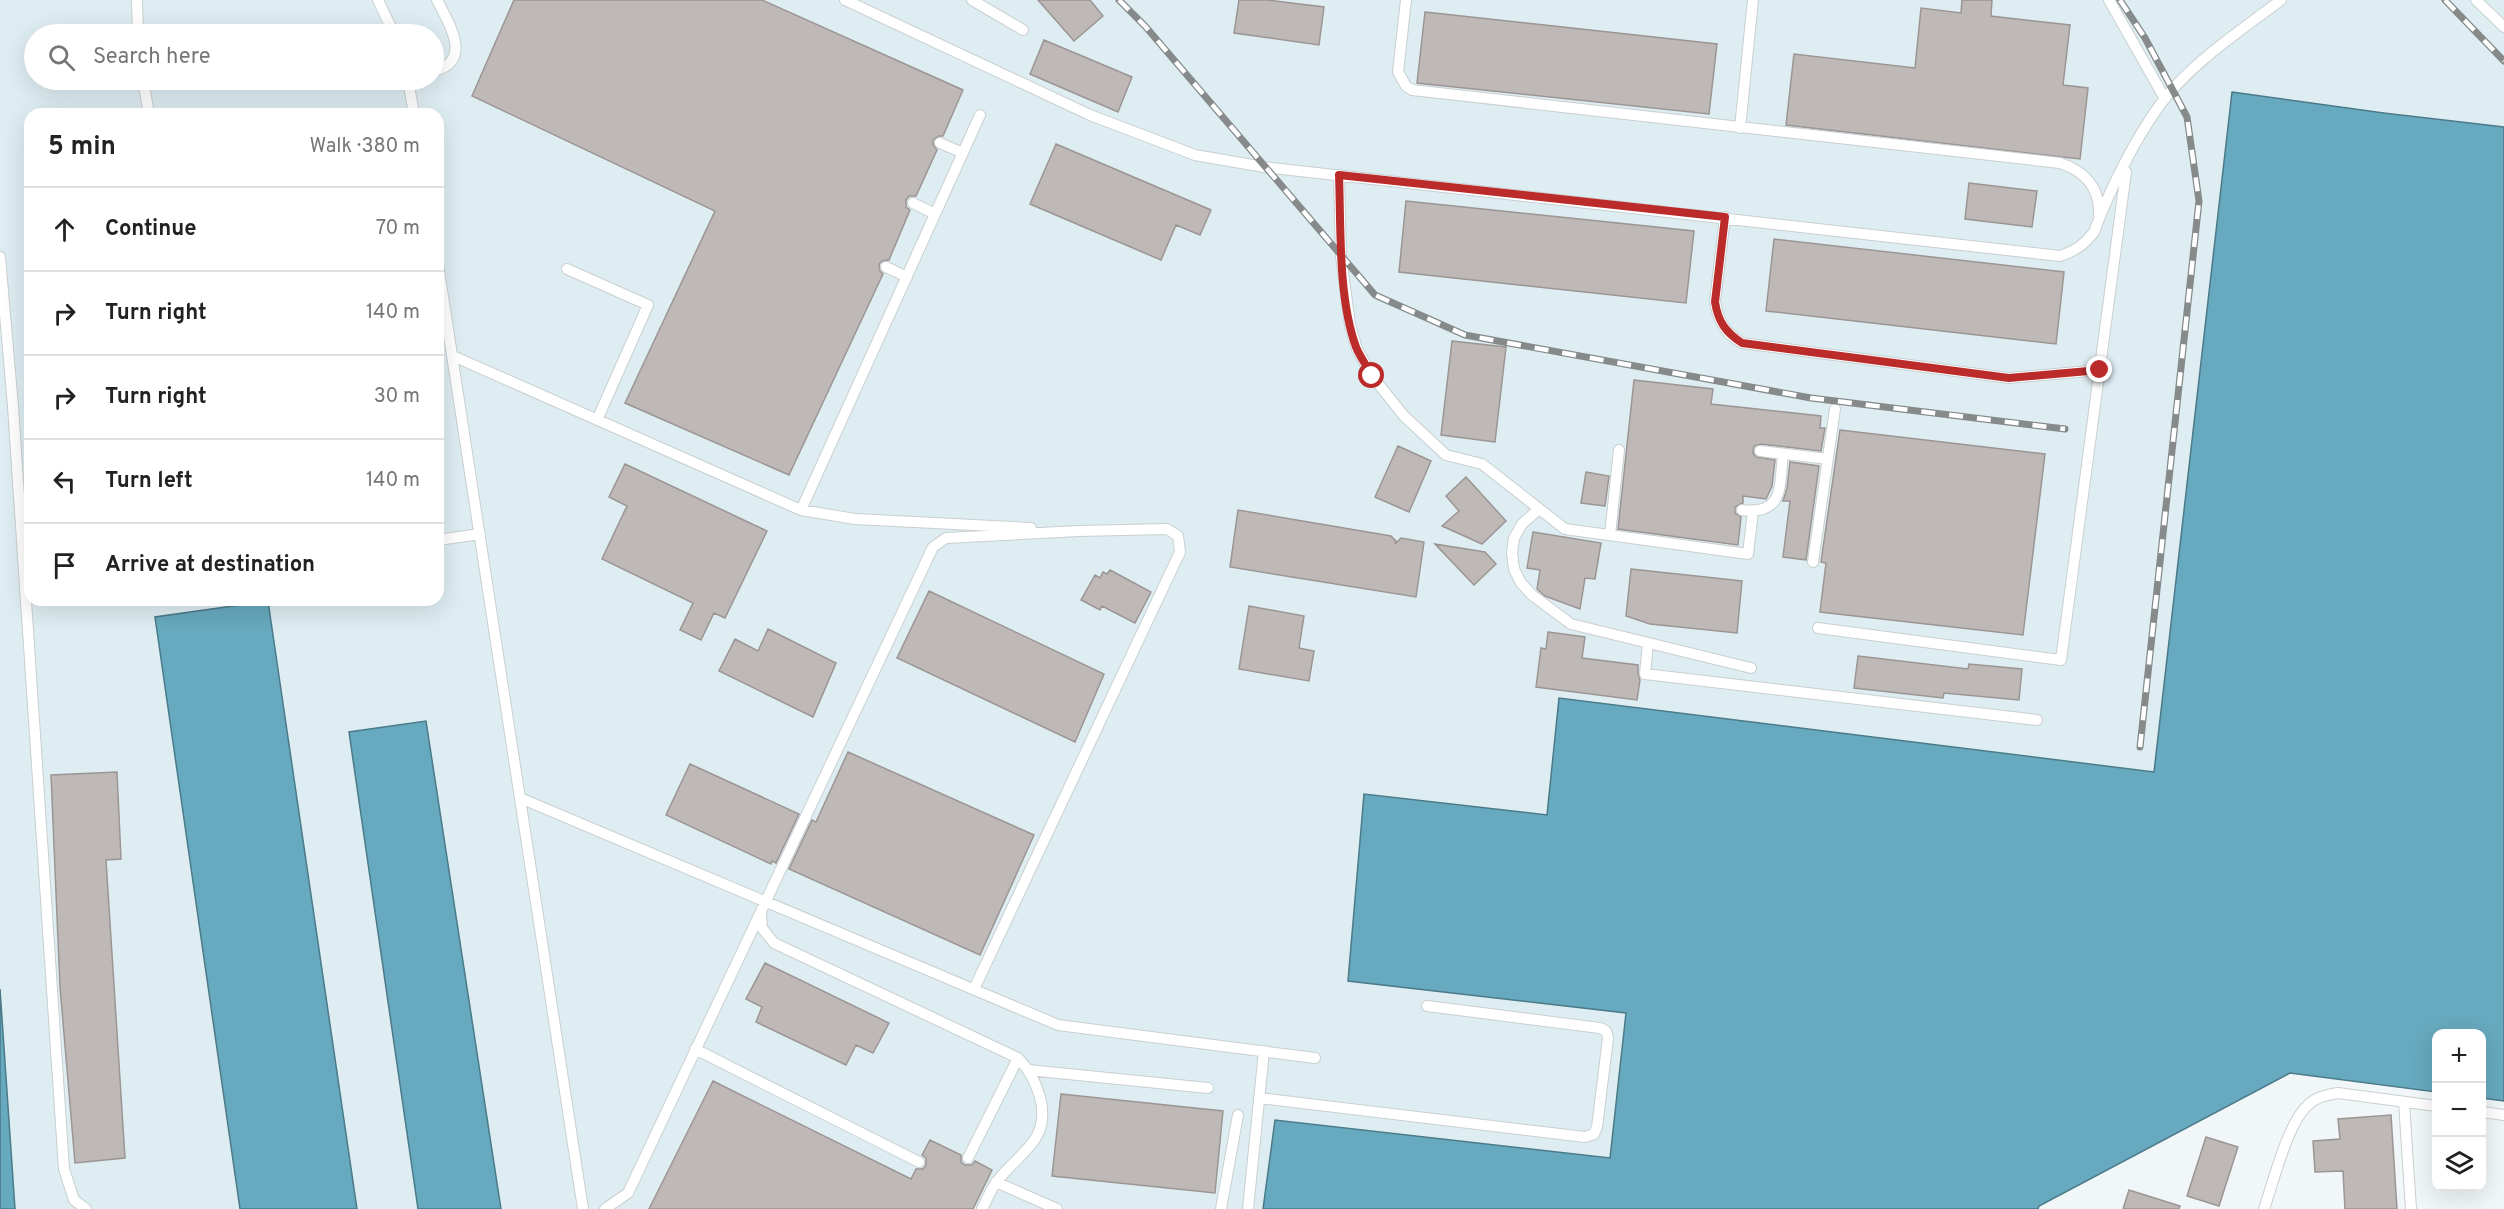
<!DOCTYPE html>
<html lang="en">
<head>
<meta charset="utf-8">
<style>
	:root { --surface:#fff; --page:#f2f2f2; --text:#222; --muted:#767676; --line:#e0e0e0 }
	body { margin:0; font-family:Overpass,sans-serif; background:var(--page); color:var(--text) }
	.controls { position:absolute; right:18px; bottom:18px; display:grid; overflow:hidden; border-radius:12px; box-shadow:0 6px 24px #0002 }
	.controls button { width:54px; height:54px; display:grid; place-items:center; padding:0; border:0; border-bottom:2px solid var(--line); background:var(--surface); color:var(--text); font:30px sans-serif }
	.stop { position:absolute; width:18px; height:18px; margin:-14px; border:4px solid #ba2b2a; border-radius:50%; background:#fff }
	.stop.end { background:#ba2b2a; border-color:#fff; box-shadow:0 2px 6px #0008 }
	.list { margin:0; padding:0; list-style:none }
	h2 { display:flex; justify-content:space-between; align-items:center; height:78px; margin:0; padding:0 24px; font-size:26px }
	h2 small { font-size:20px; font-weight:400; color:var(--muted) }
	.list li { display:grid; grid-template-columns:39px 1fr auto; gap:18px; align-items:center; box-sizing:border-box; height:84px; padding:0 24px; border-top:2px solid var(--line) }
	.list b { display:block; font-size:22px; white-space:nowrap }
	.list em { font-size:20px; font-style:normal; color:var(--muted) }
	.icon { flex:none; width:33px; height:33px; fill:none; stroke:currentColor; stroke-width:2; stroke-linecap:round; stroke-linejoin:round }
	.map { position:relative; flex:none; width:2504px; height:1209px; overflow:hidden }
	.search { position:absolute; background:var(--surface); box-shadow:0 6px 24px #0002; left:24px; top:24px; width:420px; height:66px; display:flex; align-items:center; gap:15px; box-sizing:border-box; padding:0 21px; border-radius:33px; color:var(--muted); font-size:22px }
	.panel { position:absolute; background:var(--surface); box-shadow:0 6px 24px #0002; left:24px; top:108px; width:420px; height:498px; border-radius:18px }
	.map>svg:first-child { display:block }
</style>
</head>
<body>
<div class="map">
<svg width="2504" height="1209" viewBox="0 0 2504 1209">
	<rect width="100%" height="100%" fill="#f1f7f9"/>
	<path fill="#deedf2" fill-rule="evenodd" d="M0,0H2504V127L2232,92L2154,772L1559,698L1547,815L1364,794L1348,981L1626,1013L1610,1158L1275,1120L1263,1209H15L0,989ZM34,34H434V80H34ZM30,114H438V600H30Z"/>
	<path fill="#67a9be" stroke="#4b7a89" stroke-width="1.5" d="M2232,92L2384,113L2504,127V1101L2482,1098V1034H2436V1092L2290,1073L2039,1206L2038,1209H1263L1275,1120L1610,1158L1626,1013L1348,981L1364,794L1547,815L1559,698L2154,772Z
		M268,601L357,1209H240L155,617Z
		M426,721L501,1209H418L349,732Z
		M0,989L15,1209H0Z"/>
	<path fill="#beb8b7" stroke="#9b9594" stroke-width="1.5" d="M514,0H762L963,90L943,136H939L933,140V144L937,150L916,196H909L906,200V207L910,210L889,260L882,261L879,264L880,271L883,274L789,475L625,403L715,211L472,96Z
		M1038,0H1090L1103,16L1074,41Z
		M1239,0H1267L1324,7L1319,45L1234,33Z
		M1962,0H1992L1991,16L2070,25L2063,85L2088,88L2080,159L1786,125L1794,54L1915,68L1921,8L1961,13Z
		M1425,12L1717,44L1709,114L1417,83Z
		M1044,40L1132,77L1118,112L1030,74Z
		M1056,144L1211,210L1200,235L1176,225L1161,260L1030,204Z
		M1969,183L2037,191L2032,227L1965,219Z
		M1406,201L1694,231L1686,303L1399,272Z
		M1774,239L2064,272L2056,344L1766,311Z
		M1452,341L1506,347L1495,442L1441,435Z
		M1634,380L1713,389L1711,404L1821,416L1820,428H1825L1821,451L1761,444L1754,446L1753,453L1756,457L1775,460L1772,486L1766,499L1743,496V503L1735,507V513L1741,517L1738,545L1618,529Z
		M1840,430L2045,454L2023,635L1820,612L1826,563L1821,562Z
		M1398,446L1431,461L1409,512L1375,497Z
		M1790,462L1819,466L1806,560L1783,557L1790,501H1783L1787,488Z
		M625,464L767,531L725,618L714,613L701,640L680,630L693,603L602,559L627,506L609,497Z
		M1586,472L1609,476L1605,506L1581,503Z
		M1466,477L1506,521L1482,544L1442,526L1459,511L1446,496Z
		M1238,510L1391,536L1396,541L1395,544L1401,538L1424,542L1416,597L1230,567Z
		M1533,532L1601,543L1595,579L1585,578L1580,609L1545,596L1537,589L1540,570L1527,568Z
		M1435,544L1485,552L1496,564L1474,585Z
		M1631,569L1742,581L1737,633L1650,624L1626,616Z
		M1110,570L1151,592L1135,623L1102,606L1100,610L1081,600L1095,575L1100,578L1103,572L1107,574Z
		M929,591L1104,674L1075,742L897,658Z
		M1249,606L1304,616L1299,648L1314,651L1309,681L1239,669Z
		M768,629L836,663L813,717L719,671L735,639L758,651Z
		M1548,632L1585,637L1582,658L1638,665V674L1640,680L1637,700L1536,687L1541,648L1546,649Z
		M1858,656L1968,669L1969,664L2022,669L2019,700L1944,693L1943,698L1854,688Z
		M848,752L1034,835L980,955L789,869L812,820L816,822Z
		M690,764L799,814L776,863L772,861L771,864L666,815Z
		M117,772L121,859L106,860L125,1158L75,1163L60,987L51,775Z
		M765,963L889,1023L873,1053L856,1045L846,1065L756,1022L762,1007L746,999Z
		M713,1081L911,1179L916,1169H923L926,1165V1158L922,1155L930,1140L961,1155V1162L965,1165H972L975,1161L992,1170L973,1209H649Z
		M1061,1094L1223,1111L1215,1193L1052,1176Z
		M2391,1115L2397,1209H2345L2343,1171L2315,1172L2313,1141L2340,1139L2338,1119Z
		M2206,1137L2238,1147L2219,1206L2187,1196Z
		M2129,1190L2180,1206L2179,1209H2123Z"/>
	<g fill="none" stroke-linecap="round" stroke-linejoin="round">
		<defs>
			<path id="service" d="M137,0L138,34
				M378,0L394,34
				M845,0L1090,115L1195,155L1264,167L2060,256C2075,251 2084,245 2094,232C2110,188 2141,126 2171,91C2202,56 2244,28 2281,0
				M972,0L1023,30
				M1406,0L1398,72L1406,86L1412,90L2060,163C2084,171 2100,187 2099,214
				M2109,0L2165,99
				M2476,0L2504,27
				M434,71C474,61 448,22 437,0
				M143,80L149,114
				M408,80L414,114
				M1740,128L1753,0
				M940,143L963,153
				M1339,175L1341,256L1350,325L1357,349L1372,376L1404,416L1446,455L1482,464L1565,529L1748,554L1753,511
				M913,203L935,214
				M1725,217L1715,301C1718,321 1725,333 1742,343L2009,378L2100,370
				M0,257L13,406L64,1169L74,1200L86,1209
				M438,264L583,1209
				M886,267L907,277
				M567,269L648,305L597,420
				M453,356L801,510L855,519L1031,528
				M1760,451L1828,459
				M1539,509L1522,524L1514,538L1512,553L1514,569L1521,583L1532,595L1571,624L1751,668
				M801,510L980,115
				M1742,510C1785,515 1779,486 1783,454
				M1610,535L1619,450
				M438,540L480,534
				M1813,562L1835,409
				M1818,628L2061,660L2126,172
				M1648,643L1645,674L2037,720
				M520,798L1058,1025L1315,1058
				M761,913L762,928L774,943L1018,1058C1036,1077 1052,1113 1035,1139C1025,1154 1009,1166 998,1180C991,1188 987,1200 982,1209
				M695,1049L919,1162
				M1028,1070L1208,1088
				M1259,1098L1585,1137L1594,1134L1597,1127L1608,1038L1606,1031L1600,1028L1427,1006
				M2404,1102L2411,1209
				M2482,1112L2504,1115
				M968,1158L1018,1058
				M996,1182L1057,1209
				M605,1209L628,1193L933,547L946,538L1079,531L1167,529L1178,536L1180,552L974,989
				M1221,1209L1238,1115
				M1248,1209L1264,1051
				M2264,1209C2273,1183 2288,1122 2308,1105C2316,1097 2327,1095 2338,1093L2436,1106"/>
		</defs>
		<use href="#service" stroke="#c9cfd1" stroke-width="12"/>
		<use href="#service" stroke="#fff" stroke-width="10"/>
		<defs>
			<path id="rail" d="M1119,0L1145,26L1375,295L1465,335L1811,398L2065,429
				M2120,0L2145,38L2187,117L2199,201L2140,747
				M2445,0L2504,61"/>
		</defs>
		<use href="#rail" stroke="#868a8b" stroke-width="7"/>
		<use href="#rail" stroke="#fff" stroke-width="4.5" stroke-dasharray="14" stroke-linecap="butt"/>
	</g>
	<g fill="none" stroke-linecap="round" stroke-linejoin="round">
		<path stroke="#ba2b2a" stroke-width="8" d="M1372,376C1367,366 1360,357 1356,347C1338,298 1341,228 1339,175L1725,217L1715,302C1718,321 1725,332 1742,343L2009,378L2100,370"/>
	</g>
</svg>
<div class="controls">
<button>+</button>
<button>−</button>
<button><svg class="icon" aria-label="layers" viewBox="0 0 24 24"><path d="M12 4l9 5-9 5-9-5zM3 14l9 5 9-5"/></svg></button>
</div>
<div class="stop" style="left:1372px;top:376px"></div>
<div class="stop end" style="left:2100px;top:370px"></div>
<div class="search"><svg class="icon" aria-label="search" viewBox="0 0 24 24"><circle cx="10" cy="10" r="6"/><path d="M15 15l6 6"/></svg>Search here</div>
<section class="panel">
<h2>5 min<small>Walk · 380 m</small></h2>
<ul class="list">
<li><svg class="icon" aria-label="ahead" viewBox="0 0 24 24"><path d="M12 20V5M6 11l6-6 6 6"/></svg><div><b>Continue</b></div><em>70 m</em></li>
<li><svg class="icon" aria-label="right" viewBox="0 0 24 24"><path d="M7 20v-9h11M14 6l5 5-5 5"/></svg><div><b>Turn right</b></div><em>140 m</em></li>
<li><svg class="icon" aria-label="right" viewBox="0 0 24 24"><path d="M7 20v-9h11M14 6l5 5-5 5"/></svg><div><b>Turn right</b></div><em>30 m</em></li>
<li><svg class="icon" aria-label="left" viewBox="0 0 24 24"><path d="M17 20v-9H6M10 6l-5 5 5 5"/></svg><div><b>Turn left</b></div><em>140 m</em></li>
<li><svg class="icon" aria-label="arrive" viewBox="0 0 24 24"><path d="M6 21V4h12l-3 4 3 4H6"/></svg><div><b>Arrive at destination</b></div></li>
</ul>
</section>
</div>
</body>
</html>
